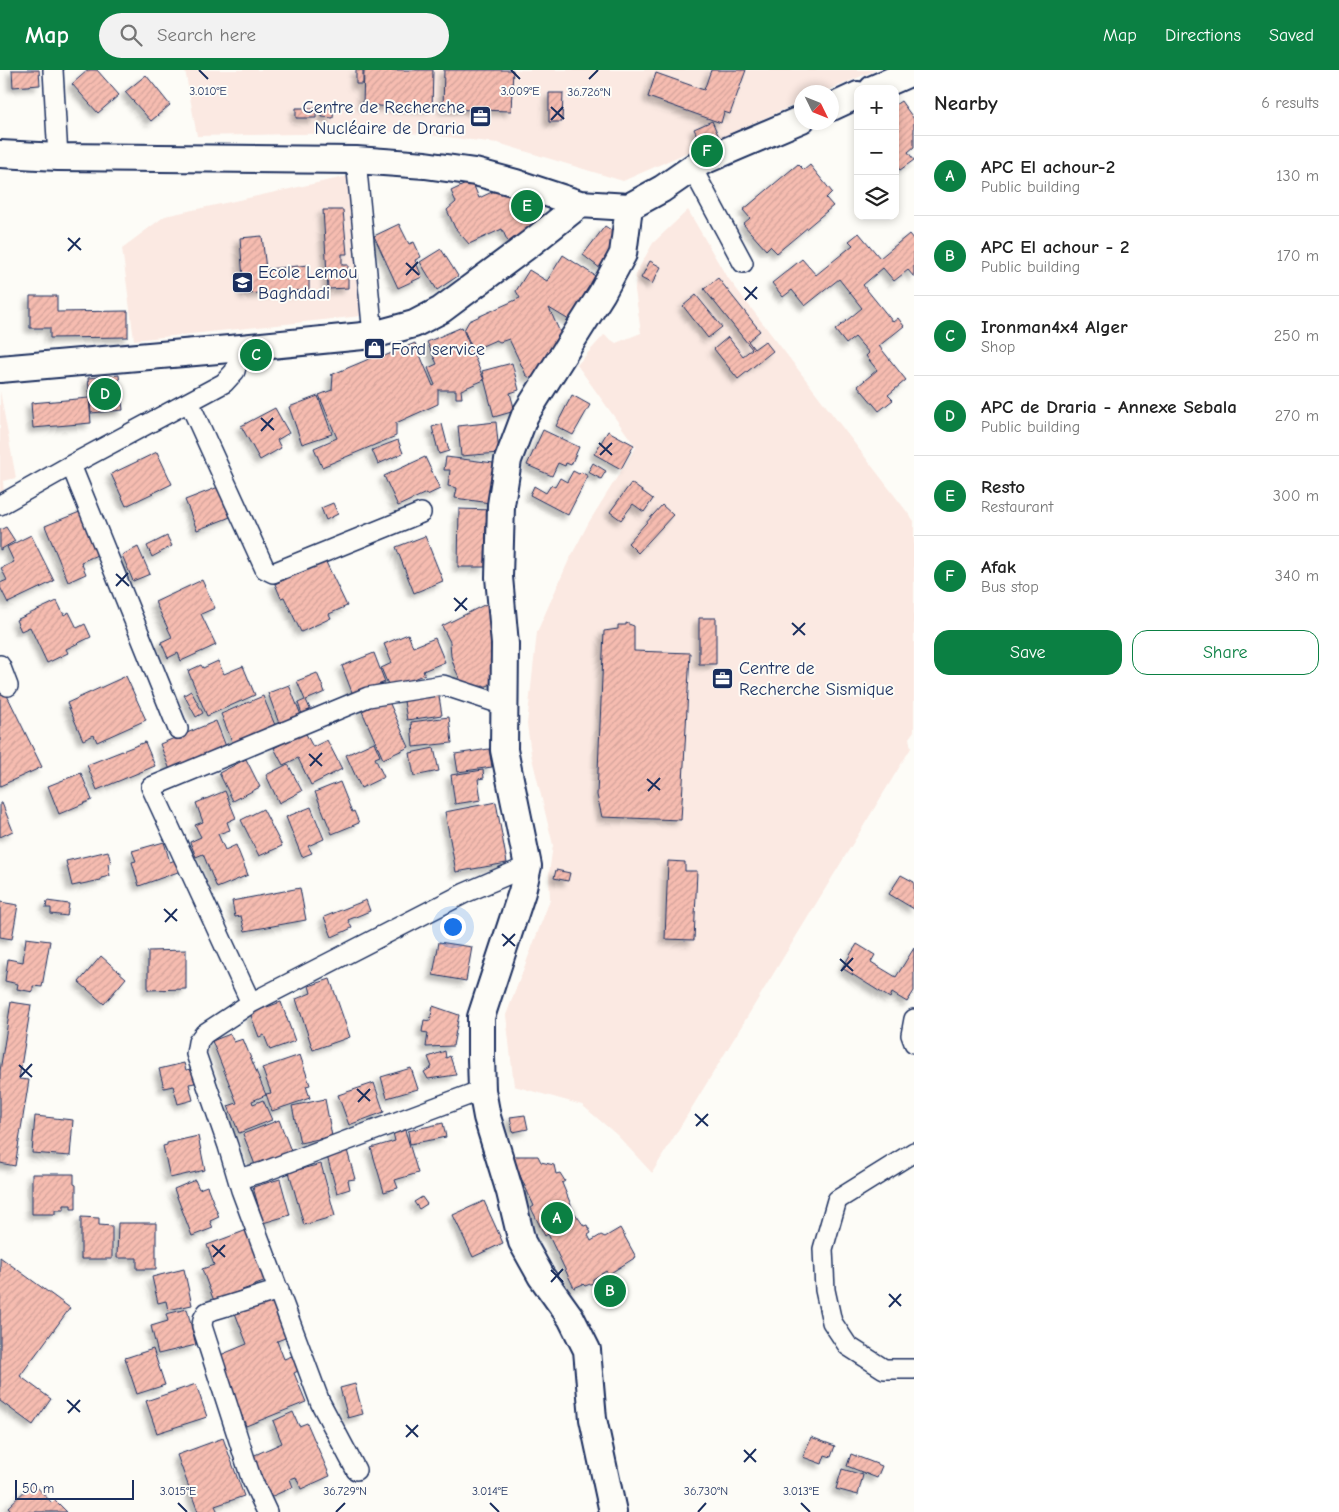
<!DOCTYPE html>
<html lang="en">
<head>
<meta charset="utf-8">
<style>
	:root { --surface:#fff; --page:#f2f2f2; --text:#222; --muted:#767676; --line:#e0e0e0; --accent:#0b8043 }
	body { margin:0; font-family:"Comic Neue",sans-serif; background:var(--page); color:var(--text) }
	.controls { position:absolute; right:15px; top:15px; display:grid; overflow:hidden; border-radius:10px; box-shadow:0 2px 8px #0003 }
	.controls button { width:45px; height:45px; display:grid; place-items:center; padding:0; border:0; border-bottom:1px solid var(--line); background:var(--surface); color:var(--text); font:25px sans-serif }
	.compass { position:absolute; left:794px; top:15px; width:45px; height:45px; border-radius:50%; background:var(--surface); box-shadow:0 2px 8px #0003; rotate:133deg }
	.scale { position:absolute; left:15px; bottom:12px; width:119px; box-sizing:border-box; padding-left:5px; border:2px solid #1b2f5e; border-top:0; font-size:14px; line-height:18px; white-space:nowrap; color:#1b2f5e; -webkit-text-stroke:4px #fdfcf7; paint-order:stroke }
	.you { position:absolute; left:452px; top:856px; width:18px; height:18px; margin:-12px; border:4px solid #fff; border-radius:50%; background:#1a73e8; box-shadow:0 0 0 8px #1a73e833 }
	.badge { display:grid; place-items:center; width:32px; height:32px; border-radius:50%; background:var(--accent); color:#fff; font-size:16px; font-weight:700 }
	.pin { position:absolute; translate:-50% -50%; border:2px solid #fff; box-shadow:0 1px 5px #0006 }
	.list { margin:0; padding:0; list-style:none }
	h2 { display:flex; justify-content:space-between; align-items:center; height:65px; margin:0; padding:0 20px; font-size:21px }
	h2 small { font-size:16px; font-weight:400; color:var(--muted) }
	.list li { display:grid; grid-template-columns:32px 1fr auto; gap:15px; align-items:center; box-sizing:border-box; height:80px; padding:0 20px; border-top:1px solid var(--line) }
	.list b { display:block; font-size:19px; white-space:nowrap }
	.list p { margin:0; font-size:16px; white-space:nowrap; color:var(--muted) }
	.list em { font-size:16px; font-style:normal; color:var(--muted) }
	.actions { display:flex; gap:10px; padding:15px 20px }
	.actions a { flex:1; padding:11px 0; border:1px solid var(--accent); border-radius:15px; text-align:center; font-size:18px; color:var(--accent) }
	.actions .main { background:var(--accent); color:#fff }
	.icon { flex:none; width:28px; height:28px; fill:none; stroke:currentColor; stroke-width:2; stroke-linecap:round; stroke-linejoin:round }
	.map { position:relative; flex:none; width:914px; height:1442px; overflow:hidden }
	header { display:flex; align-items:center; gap:30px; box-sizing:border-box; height:70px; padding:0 25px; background:var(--accent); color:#fff }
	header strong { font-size:24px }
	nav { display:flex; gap:28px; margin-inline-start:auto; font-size:18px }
	.search { width:350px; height:45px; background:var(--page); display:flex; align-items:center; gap:12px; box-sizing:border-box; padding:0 18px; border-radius:28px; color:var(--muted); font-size:19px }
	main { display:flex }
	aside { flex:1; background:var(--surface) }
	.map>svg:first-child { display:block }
</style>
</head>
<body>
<header>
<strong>Map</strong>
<div class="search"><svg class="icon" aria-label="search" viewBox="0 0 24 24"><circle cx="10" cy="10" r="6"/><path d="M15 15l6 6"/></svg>Search here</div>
<nav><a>Map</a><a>Directions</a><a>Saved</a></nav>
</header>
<main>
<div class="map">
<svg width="914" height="1442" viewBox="0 0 914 1442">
	<defs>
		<pattern id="building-hatch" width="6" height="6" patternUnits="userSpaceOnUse" patternTransform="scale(1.25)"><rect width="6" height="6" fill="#f6bcb0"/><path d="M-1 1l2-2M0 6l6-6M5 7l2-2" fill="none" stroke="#d2a29a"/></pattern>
		<filter id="shadow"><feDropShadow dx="-4.5" dy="4.5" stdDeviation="2.5" flood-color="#0004"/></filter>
	</defs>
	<rect width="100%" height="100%" fill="#fdfcf7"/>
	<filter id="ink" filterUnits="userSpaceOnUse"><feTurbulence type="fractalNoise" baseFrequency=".02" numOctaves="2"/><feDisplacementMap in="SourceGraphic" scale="10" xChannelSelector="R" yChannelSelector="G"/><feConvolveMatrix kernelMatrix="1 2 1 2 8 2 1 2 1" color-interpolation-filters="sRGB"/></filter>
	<g filter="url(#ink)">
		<path fill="#fbe9e2" d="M185,0H876L824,22H802L801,32L623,111L498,73L401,62L197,66Z
			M349,106L361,246L134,270L122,178L165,146Z
			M688,140L725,204L914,451V661L909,668L911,678L652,1103L617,1065L582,1035L514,1016L506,945L550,830L549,804L553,775L531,684L527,654L537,562L568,492L589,452L636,377L577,295L604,265L616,273L641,263L635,220L636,203L653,173Z
			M0,321L16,408L3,411L4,423L0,426Z"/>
		<path fill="url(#building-hatch)" stroke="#1b2f5e" filter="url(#shadow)" d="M12,0H39L40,15L13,17Z
			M88,0H97L119,25L98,43L72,14Z
			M356,0H363V14H356Z
			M364,0H433L432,39L363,35Z
			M444,0H513L511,41L443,39Z
			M711,0H746L730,44L724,42L721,53L648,27L656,3L704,20Z
			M146,5L170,35L151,51L125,22Z
			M549,23H563L562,52H549Z
			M901,31L914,49V77L908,82L914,90L900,100L895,94V35Z
			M323,37L334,38L333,48L322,47Z
			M296,38H316V48H296Z
			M712,51L719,67L701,74L694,59Z
			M798,94L804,100L810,95L832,122L826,128L833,136L777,183L770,176L766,180L743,154L750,148L743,140Z
			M472,111L479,128L505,116L511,129L520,124L529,135L537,152L511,175L507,170L502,159L469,174L455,158L447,140L456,132L451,121Z
			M323,140H343L347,184H342V195H348V218L328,219Z
			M399,154L409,174L414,172L421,187L415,190L422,207L398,218L374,166Z
			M605,156L623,168L601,199L583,185Z
			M859,163L880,188L909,164L914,170V207L908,200L894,211L883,198L863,215L893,252L898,248L904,256L879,276L906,310L888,325L893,330L879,341L858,316L877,300L866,286L869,283L855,267L846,274L835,260L862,238L839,209L805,236L792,220L783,227L772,213L802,189L816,205L853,175L849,171Z
			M262,166L266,199L309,195V220L244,224L240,168Z
			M441,179L458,206L437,220L420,192Z
			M563,185L594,205L595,207L579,235L583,237L574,253L549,238L563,269L552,298L530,308L526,305L509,269L500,272L496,270L473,280L464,260L469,251L520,228L516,221L529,200L547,211Z
			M650,191L661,197L652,214L641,208Z
			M718,208L760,261L748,271L754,279L765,271L773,281L738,309L714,279L728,267L743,286L752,279L704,219Z
			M696,225L722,257L708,268L683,236Z
			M30,226H57V242L128,241V267L50,268V258H30Z
			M462,257L484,310L461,320L462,328H456V320H438V334L396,353V366L322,397L314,378L337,368L319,325L332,320L333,305H331L376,286L380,288L415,273L433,316L435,315L428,298L437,294L427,272Z
			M512,293L519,320L510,323L515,341L494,347L482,301Z
			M119,305L123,340L91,343L88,308Z
			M572,325L590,335L573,365L556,356Z
			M318,326L332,364L302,374L289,337Z
			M89,328L91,353L33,358L31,333Z
			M275,338L289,363L277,370L281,378L260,390L241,356Z
			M496,352L499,383L461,386L458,356Z
			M442,354L449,381L439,384L432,357Z
			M543,360L579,377L571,395L566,393L565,396L558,393L552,406L527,395Z
			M608,361L634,375L621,399L594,384Z
			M398,370L403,383L378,394L372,380Z
			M157,382L172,414L126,436L111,404Z
			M425,387L440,419L427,425L426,423L398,436L384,406Z
			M446,387L502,394L497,434L455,428L457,418L448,416L450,400H444Z
			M593,393L606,401L601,409L588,402Z
			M573,401L579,404L581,402L588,406L568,445L530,425L534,416L546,423L551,415L555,417L560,408L567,412Z
			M631,413L653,429L644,442L633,434L621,450L610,442Z
			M221,416L233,446L197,460L185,430Z
			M333,433L338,444L326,450L321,438Z
			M662,435L673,445L638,483L628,473Z
			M87,439L104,482L81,492L86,504L68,512L45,456Z
			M459,439L493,440V452H486L485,497H458Z
			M6,457L15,471L0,480V460Z
			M31,465L54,511L8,533L0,517V513L7,510L1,498L14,492L7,477Z
			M167,466L172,476L152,487L147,476Z
			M425,466L443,511L414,523L396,477Z
			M138,477L150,504L133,511L122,485Z
			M325,490L347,536L329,544L331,548L301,562L284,527L281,528L275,514Z
			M202,510L215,538L201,544L216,575L181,591L178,583L168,588L161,572L172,567L155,532Z
			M57,531L64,545L69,542L77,558L85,554L91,567L66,579L68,583L47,593L30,557L21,561L16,550Z
			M488,533L493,542L497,611L487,616L464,617L455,599L451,586L450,572L442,556Z
			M699,548H716V594H699Z
			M626,553L634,556V581L690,583L681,750L602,747L597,725L604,561L618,559V555H626Z
			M408,564L413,577L435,568L445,592L423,601L425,604L390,619L381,598L392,593L384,574Z
			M374,583L385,612L353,625L342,596Z
			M218,591L224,604L243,596L255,625L207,646L188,601L201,595L203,598Z
			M317,603L325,622L306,630L312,643L303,647L298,633L305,630L297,611Z
			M126,606L146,650L97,672L94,665L83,670L67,633Z
			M0,611L42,697L0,716Z
			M289,615L303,650L281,659L268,623Z
			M438,620L442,645L407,650L403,625Z
			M191,621L203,643L196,647L184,625Z
			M263,626L277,660L233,674L221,644Z
			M387,627L409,677L383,689L361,639Z
			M449,647L452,673L413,677L411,652Z
			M216,651L227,679L170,700L160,674Z
			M305,662L313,677L327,670L342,699L311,715L298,688L283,695L274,678Z
			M145,672L155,696L97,720L87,695Z
			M374,672L380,686L375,688L384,707L361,718L346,685Z
			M434,678L439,701L414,706L410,683Z
			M489,679L492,697L458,702L455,684Z
			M246,689L260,717L233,731L219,703Z
			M288,694L302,721L279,733L266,705Z
			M483,700L484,708L478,709L481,730L455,734L451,705Z
			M81,703L92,730L59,744L48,716Z
			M340,712L352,742L354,741L359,753L332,764L315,722Z
			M225,721L236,748L227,752L230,760L218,764L225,780L236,775L248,805L217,818L203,784L196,787L190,772L201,767L195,755L203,752L196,733Z
			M496,732L507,793L456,802L445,742Z
			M0,733H2L13,761L0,767Z
			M311,737L324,769L308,776L312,783L302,787L286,747Z
			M263,739L282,776L259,786L241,750Z
			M164,772L170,792L175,790L178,802L139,816L132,792L136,791L132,781Z
			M108,781L111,793L108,794L110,806L101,808V810L72,816L66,791Z
			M668,791L685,792V801H697L694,870L665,869Z
			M556,800L570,803L568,811L554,808Z
			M901,805L914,812V839L889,824Z
			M300,818L306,850L245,861L241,846L235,847L232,831Z
			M366,830L370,841L348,850L352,858L332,867L324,847Z
			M47,831L69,834L67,846L51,844V838H46Z
			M0,832L18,835L12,869L0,867Z
			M26,868L50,871L42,917L33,916V922L17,919L18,914L5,911L8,889L23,892Z
			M439,872L472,877L466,911L433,905Z
			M857,874L875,885L871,892L896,907L914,878V921L907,932L892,923L890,928L842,898Z
			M186,880V919L148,920V881Z
			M101,886L126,908L104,934L79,912Z
			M330,909L350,967L313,980L296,929L311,923L309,916Z
			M11,932L31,935L19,1009L29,1010L15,1096L0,1093V1001Z
			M281,932L295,971L270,980L264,965L259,967L250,943Z
			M433,936L459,945L453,976L426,977L428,963L422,962L424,950L430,951Z
			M230,964L234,972L243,969L266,1025L252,1031L253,1034L263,1030L272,1050L239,1063L228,1036L237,1033L212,971Z
			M445,981L446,988L450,986L456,1005L428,1009L424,1002L432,997L428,987Z
			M300,985L310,1015L306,1016L310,1028L272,1041L266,1024L271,1023L262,998Z
			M184,993L186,1000L191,999L195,1013L189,1014L193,1030L178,1034L173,1016L164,1018L159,999Z
			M411,998L418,1019L387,1028L381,1007Z
			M374,1013L384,1042L349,1055L338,1025Z
			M325,1029L332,1066L300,1073L292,1036Z
			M525,1045L528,1059L513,1062L510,1047Z
			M35,1046L73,1050L70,1086L32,1083Z
			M279,1050L293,1086L257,1100L243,1064Z
			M443,1053L446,1067L410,1074L408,1061Z
			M405,1060L418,1103L395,1110L398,1118L384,1122L371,1078L395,1071L393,1063Z
			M198,1066L205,1100L170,1108L163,1076L167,1075V1073Z
			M347,1080L355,1109L348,1110L350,1119L337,1123L327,1086Z
			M511,1086H538L541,1092L554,1095L556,1104L560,1103L565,1111L562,1113L574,1142L584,1156L587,1155L591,1163L588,1165L591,1171L601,1165L605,1167L620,1158L636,1187L609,1204L606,1201L593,1209V1213L585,1216L583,1214L574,1218L548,1164L545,1166L531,1138L534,1136Z
			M321,1094L335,1146L304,1155L289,1102Z
			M32,1104H74V1114L76,1115V1139H71V1135H64V1140H55V1144H32Z
			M280,1109L290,1145L263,1153L253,1117Z
			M195,1110L199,1119L207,1116L219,1147L210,1151L213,1158L192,1166L174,1119Z
			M422,1127L427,1134L419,1139L414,1132Z
			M484,1131L503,1173L473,1187L453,1145Z
			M81,1147L99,1148V1155L112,1156V1189H81Z
			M118,1153H156V1199H137V1188H117Z
			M247,1160L266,1211L214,1231L202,1199L214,1195L207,1175Z
			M0,1187L70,1238L20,1306L51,1329L33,1355L0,1331Z
			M184,1199L192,1235L168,1240L166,1231L158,1233L152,1207Z
			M272,1227L288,1267L277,1271L284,1289L292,1286L298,1301L294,1303L306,1332L246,1356L218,1286L247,1274L235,1243Z
			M187,1239L196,1275L158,1284L151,1256L168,1251L166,1244Z
			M153,1279L165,1315L137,1324L125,1288Z
			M196,1314L207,1347L157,1363L146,1331Z
			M355,1314L363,1344L348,1348L340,1318Z
			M293,1342L299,1356L307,1353L330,1406L301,1419L296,1407L290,1409L293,1417L266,1429L248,1388L282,1373L273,1351Z
			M811,1367L835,1376L831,1387L825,1385L822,1394L803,1387Z
			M223,1368L244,1426L215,1436L218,1442H198L177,1385Z
			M851,1384L882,1396L877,1408L847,1396Z
			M842,1399L863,1405L858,1425L836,1419Z
			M33,1413L52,1433L55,1430L67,1442H13L8,1437Z"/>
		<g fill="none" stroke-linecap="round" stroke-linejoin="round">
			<defs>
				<path id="street" d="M53,0L58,87
					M356,90L373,265
					M692,98L743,193
					M189,332L265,499L273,503L421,443
					M71,395L178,659
					M0,435L71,395L224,313L235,301L241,278
					M0,595L8,616
					M504,635L443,615L368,627L151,717L251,933L465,823L528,796
					M251,933L204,964L198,972L196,984L228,1076L241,1120L320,1332L356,1400
					M914,949L911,965L914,973
					M238,1109L263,1102L482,1020
					M914,1299H884L848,1276L832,1252L825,1220L823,1179L837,1130L914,1082
					M267,1442L251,1408L202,1256L203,1249L207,1242L279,1220"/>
				<path id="secondary" d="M873,19L914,1
					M832,37L858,25
					M0,84L58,87L356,90L425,95L475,102L516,113L580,134
					M0,299L241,278L373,265L414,254L441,240L531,173L580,134L629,137L662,119L701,92L802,49
					M613,1442L593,1349L587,1280L571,1248L541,1206L522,1172L510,1122L487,1047L482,1020L481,987V947L522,822L528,796L504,680L505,574L499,507L501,435L508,390L525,345L602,223L623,184L629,137"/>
			</defs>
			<use href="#street" stroke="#1b2f5e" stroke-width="22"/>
			<use href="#secondary" stroke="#1b2f5e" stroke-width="30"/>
			<use href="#street" stroke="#fdfcf7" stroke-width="19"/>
			<use href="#secondary" stroke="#fdfcf7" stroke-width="26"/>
		</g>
	</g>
	<path fill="none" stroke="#1b2f5e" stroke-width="2" d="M199,0L208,9M511,0L520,9M589,9L598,0M551,37L564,49M551,50L563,37M68,168L81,180M68,181L80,168M406,193L419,205M406,205L418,192M744,217L757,229M745,230L757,217M261,348L274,360M261,361L273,348M599,373L612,385M600,385L612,373M116,504L129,516M116,516L128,503M454,528L467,540M455,541L467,528M792,553L805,565M793,565L805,553M309,684L322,696M310,696L322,683M647,709L660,720M648,721L660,708M164,839L177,851M165,852L177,839M502,864L515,876M503,876L515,864M840,889L853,901M841,901L853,888M19,995L32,1007M20,1007L32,994M357,1019L370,1031M358,1032L370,1019M695,1044L708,1056M696,1056L708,1044M212,1175L225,1187M213,1187L225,1175M551,1200L563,1212M551,1212L563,1199M889,1224L901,1236M889,1237L901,1224M67,1330L80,1342M68,1343L80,1330M406,1355L418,1367M406,1367L418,1355M744,1380L756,1392M744,1392L756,1379M178,1433L187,1442M490,1433L499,1442M801,1433L810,1442M336,1442L345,1433M698,1442L706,1433"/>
	<defs>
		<symbol id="office-square" viewBox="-11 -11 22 22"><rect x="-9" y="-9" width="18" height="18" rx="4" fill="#1b2f5e" stroke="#fdfcf7"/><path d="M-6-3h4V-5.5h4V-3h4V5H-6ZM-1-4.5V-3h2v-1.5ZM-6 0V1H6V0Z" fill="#fff"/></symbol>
		<symbol id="school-square" viewBox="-11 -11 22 22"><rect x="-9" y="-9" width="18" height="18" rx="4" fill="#1b2f5e" stroke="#fdfcf7"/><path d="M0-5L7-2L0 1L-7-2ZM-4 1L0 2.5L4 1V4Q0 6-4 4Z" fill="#fff"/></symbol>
		<symbol id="shop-square" viewBox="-11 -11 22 22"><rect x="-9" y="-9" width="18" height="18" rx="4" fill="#1b2f5e" stroke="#fdfcf7"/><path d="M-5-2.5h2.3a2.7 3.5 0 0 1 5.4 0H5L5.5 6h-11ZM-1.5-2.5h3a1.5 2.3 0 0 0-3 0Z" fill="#fff"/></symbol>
	</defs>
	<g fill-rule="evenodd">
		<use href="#office-square" x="468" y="34" width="25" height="25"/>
		<use href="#school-square" x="230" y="200" width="25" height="25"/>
		<use href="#shop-square" x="362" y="266" width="25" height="25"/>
		<use href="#office-square" x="710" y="596" width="25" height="25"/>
	</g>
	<g text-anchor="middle" stroke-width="4" stroke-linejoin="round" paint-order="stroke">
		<g font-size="18" fill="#1b2f5e" stroke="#fdfcf7" text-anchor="start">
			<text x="465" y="43" text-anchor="end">Centre de Recherche<tspan x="465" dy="21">Nucléaire de Draria</tspan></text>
			<text x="258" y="208">Ecole Lemou<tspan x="258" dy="21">Baghdadi</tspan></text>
			<text x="391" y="285">Ford service</text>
			<text x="739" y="604">Centre de<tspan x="739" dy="21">Recherche Sismique</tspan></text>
		</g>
	</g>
	<g font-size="12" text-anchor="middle" fill="#1b2f5e" stroke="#fdfcf7" stroke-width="4" stroke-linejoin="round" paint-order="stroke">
		<text x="520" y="25">3.009°E</text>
		<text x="208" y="25">3.010°E</text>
		<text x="589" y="26">36.726°N</text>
		<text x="345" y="1425">36.729°N</text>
		<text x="706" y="1425">36.730°N</text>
		<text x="178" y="1425">3.015°E</text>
		<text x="490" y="1425">3.014°E</text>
		<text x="801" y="1425">3.013°E</text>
	</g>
</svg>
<div class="controls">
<button>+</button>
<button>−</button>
<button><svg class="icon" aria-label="layers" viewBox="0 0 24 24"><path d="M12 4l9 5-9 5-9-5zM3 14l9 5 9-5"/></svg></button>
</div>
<svg class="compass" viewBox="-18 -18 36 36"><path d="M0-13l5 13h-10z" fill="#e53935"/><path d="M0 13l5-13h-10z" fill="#767676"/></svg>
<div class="scale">50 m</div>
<div class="you"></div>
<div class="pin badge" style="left:557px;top:1148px">A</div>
<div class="pin badge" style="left:610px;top:1221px">B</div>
<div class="pin badge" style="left:256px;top:285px">C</div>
<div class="pin badge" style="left:105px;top:324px">D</div>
<div class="pin badge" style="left:527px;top:136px">E</div>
<div class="pin badge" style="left:707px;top:81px">F</div>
</div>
<aside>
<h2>Nearby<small>6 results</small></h2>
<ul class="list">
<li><span class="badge">A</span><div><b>APC El achour-2</b><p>Public building</p></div><em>130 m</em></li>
<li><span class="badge">B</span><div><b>APC El achour - 2</b><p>Public building</p></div><em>170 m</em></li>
<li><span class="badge">C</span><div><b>Ironman4x4 Alger</b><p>Shop</p></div><em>250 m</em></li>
<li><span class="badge">D</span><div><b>APC de Draria - Annexe Sebala</b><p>Public building</p></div><em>270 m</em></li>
<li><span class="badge">E</span><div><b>Resto</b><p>Restaurant</p></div><em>300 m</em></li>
<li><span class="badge">F</span><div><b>Afak</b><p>Bus stop</p></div><em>340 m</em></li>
</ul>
<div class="actions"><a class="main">Save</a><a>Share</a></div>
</aside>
</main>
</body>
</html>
